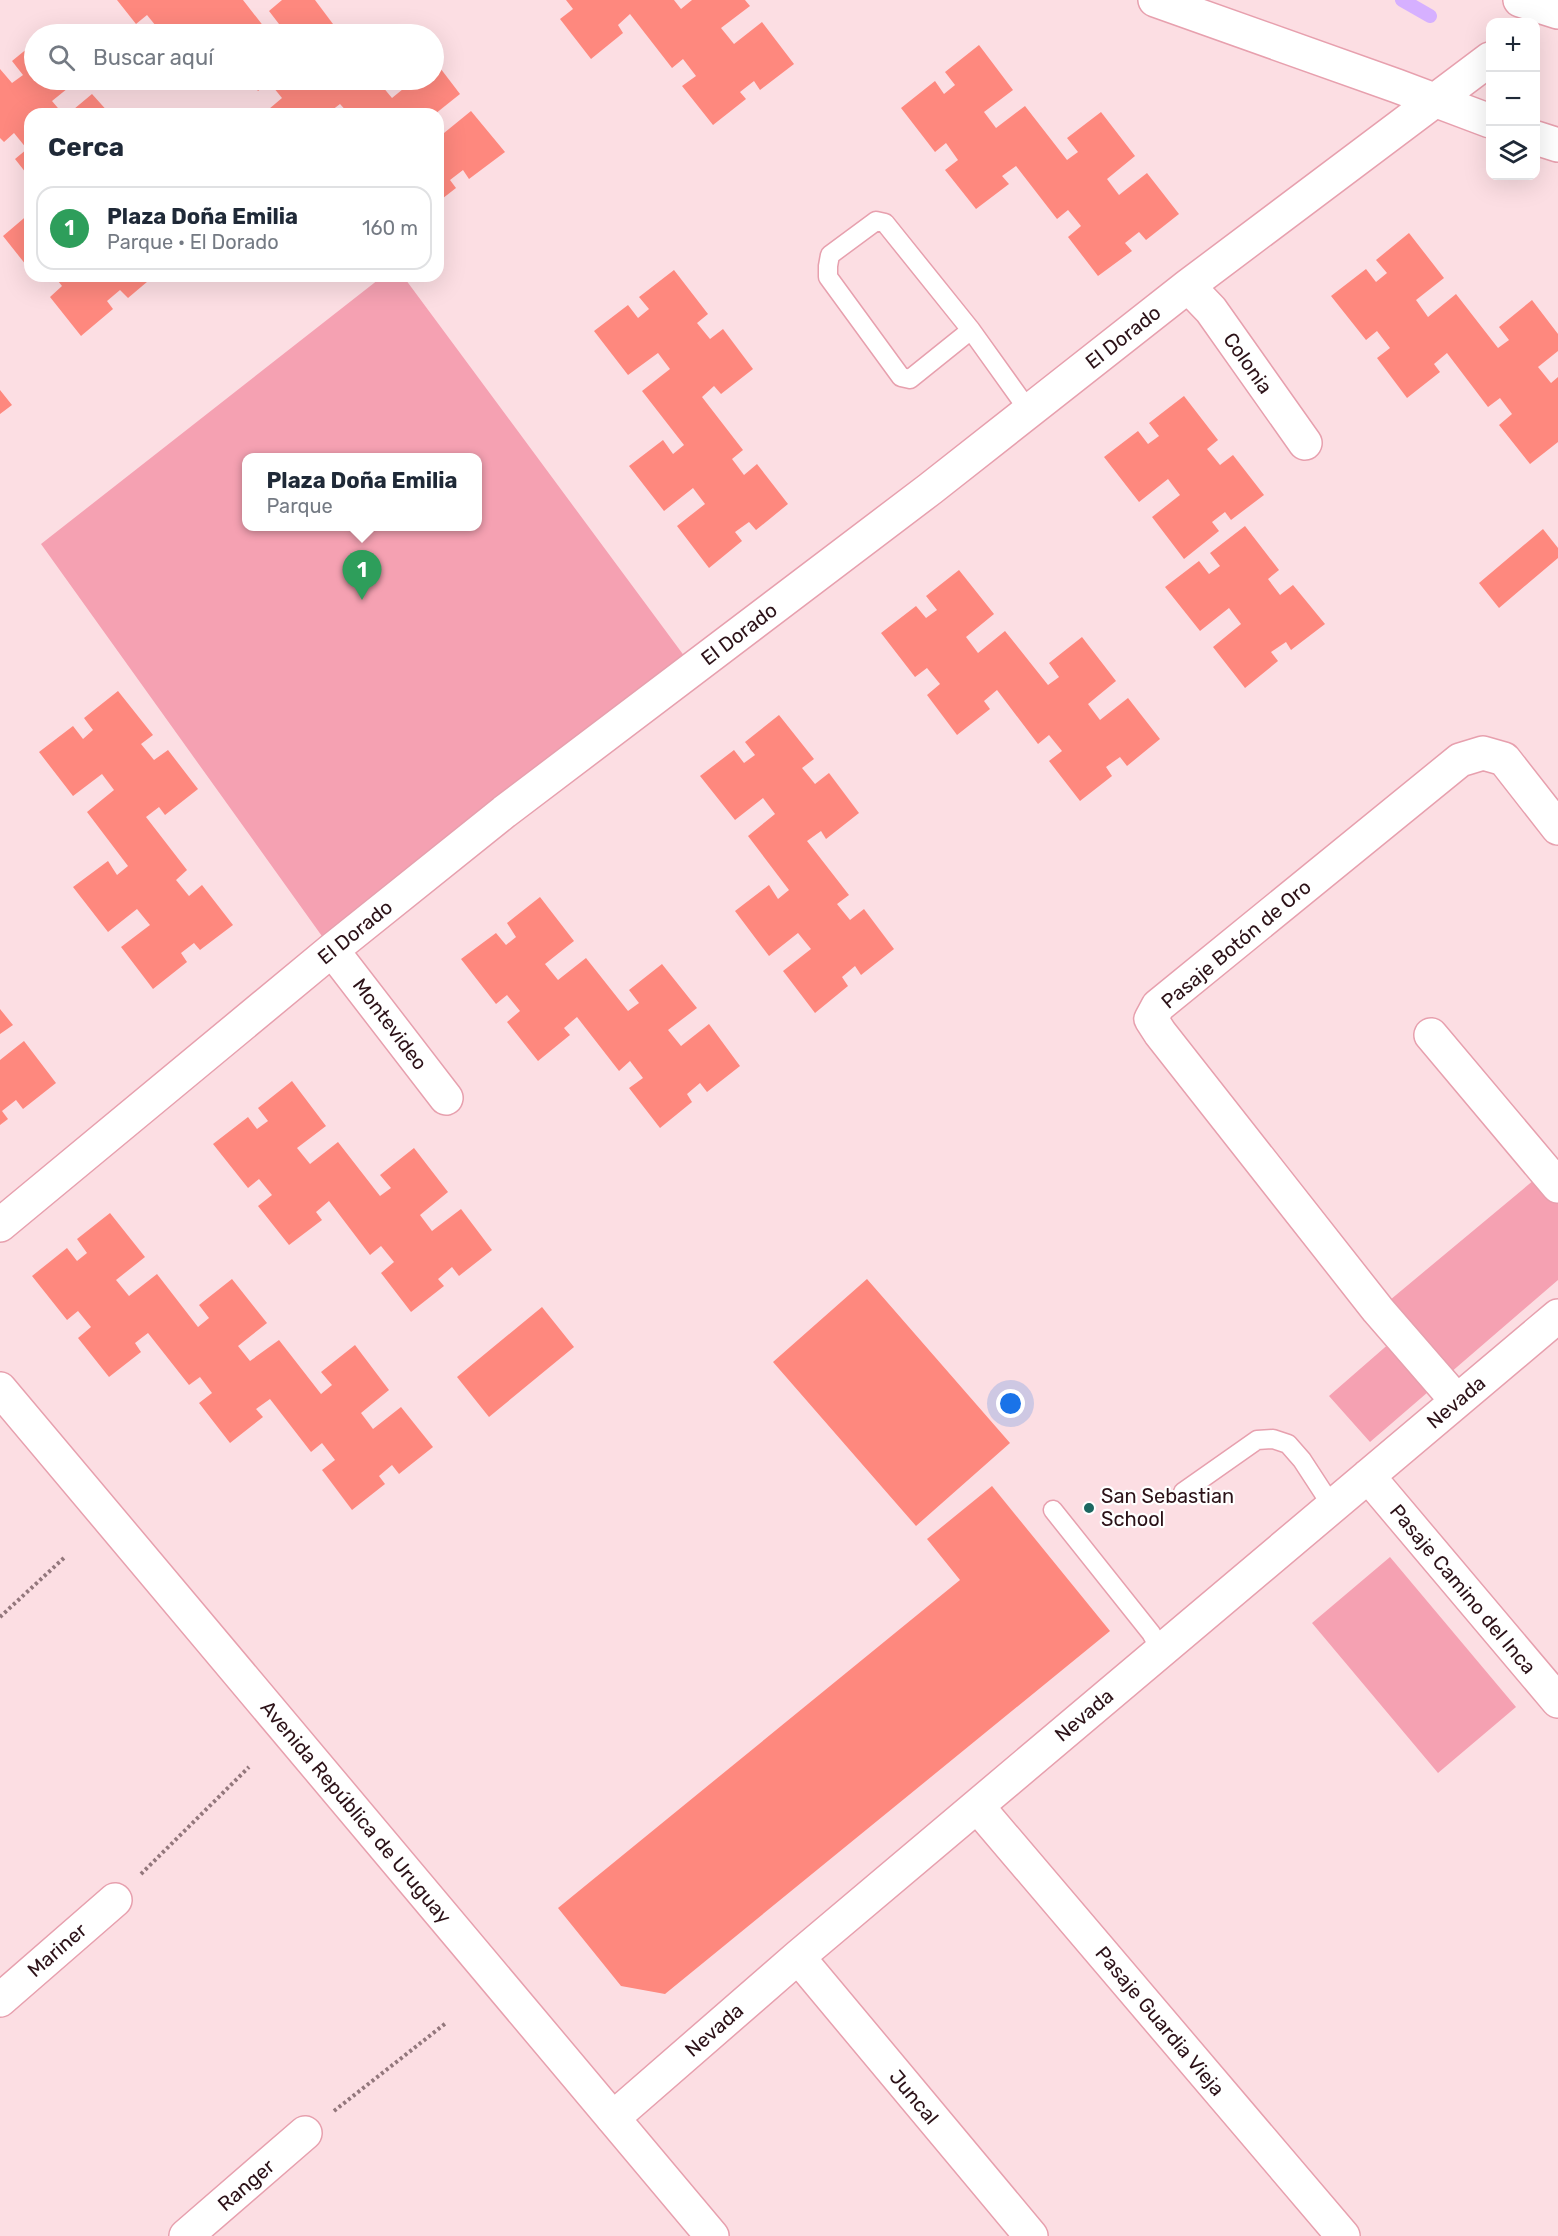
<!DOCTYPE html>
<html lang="es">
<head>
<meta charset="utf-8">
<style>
	:root { --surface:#fff; --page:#f2f2f3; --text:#1f2937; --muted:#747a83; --line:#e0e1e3; --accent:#0f766e }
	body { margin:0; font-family:Rubik,sans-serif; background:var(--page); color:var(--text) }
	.controls { position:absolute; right:18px; top:18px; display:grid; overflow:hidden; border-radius:12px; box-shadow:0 6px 24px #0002 }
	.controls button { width:54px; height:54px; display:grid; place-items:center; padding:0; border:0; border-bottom:2px solid var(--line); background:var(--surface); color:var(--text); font:30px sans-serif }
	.you { position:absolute; left:1011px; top:1404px; width:21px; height:21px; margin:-15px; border:4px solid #fff; border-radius:50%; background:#1a73e8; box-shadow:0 0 0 9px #1a73e833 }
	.badge { display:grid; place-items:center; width:39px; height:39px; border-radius:50%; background:var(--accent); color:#fff; font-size:20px; font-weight:700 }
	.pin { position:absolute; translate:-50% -50px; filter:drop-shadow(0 2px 3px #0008) }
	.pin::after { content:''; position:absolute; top:32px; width:21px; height:18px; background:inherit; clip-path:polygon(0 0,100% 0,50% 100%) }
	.popup { position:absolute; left:242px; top:453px; width:240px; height:78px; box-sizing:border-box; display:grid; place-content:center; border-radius:12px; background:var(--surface); filter:drop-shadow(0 2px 4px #0005); font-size:20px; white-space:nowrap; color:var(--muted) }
	.popup b { font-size:22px; color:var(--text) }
	.popup::after { content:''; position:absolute; left:50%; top:100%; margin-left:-12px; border:12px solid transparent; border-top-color:var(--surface) }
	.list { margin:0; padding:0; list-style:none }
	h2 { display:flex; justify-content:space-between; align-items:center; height:78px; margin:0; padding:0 24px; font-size:26px }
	h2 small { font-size:20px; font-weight:400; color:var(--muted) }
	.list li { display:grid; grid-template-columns:39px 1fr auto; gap:18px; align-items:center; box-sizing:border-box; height:84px; margin:0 12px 12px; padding:0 12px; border:2px solid var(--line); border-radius:18px }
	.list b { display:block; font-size:22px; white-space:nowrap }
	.list p { margin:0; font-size:20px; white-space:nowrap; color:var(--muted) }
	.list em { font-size:20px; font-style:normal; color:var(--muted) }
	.icon { flex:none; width:33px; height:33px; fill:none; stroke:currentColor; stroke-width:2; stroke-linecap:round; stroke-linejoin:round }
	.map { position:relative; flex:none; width:1558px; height:2236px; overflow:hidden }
	.search { position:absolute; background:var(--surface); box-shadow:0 6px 24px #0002; left:24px; top:24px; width:420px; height:66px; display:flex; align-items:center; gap:15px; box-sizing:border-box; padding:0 21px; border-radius:33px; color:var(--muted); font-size:22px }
	.panel { position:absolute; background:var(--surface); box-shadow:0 6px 24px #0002; left:24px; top:108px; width:420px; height:174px; border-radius:18px }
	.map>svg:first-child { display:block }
</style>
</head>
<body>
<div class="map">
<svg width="1558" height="2236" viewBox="0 0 1558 2236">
	<rect width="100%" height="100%" fill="#fcdee3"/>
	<path fill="#f5a1b2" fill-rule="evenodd" d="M383,276H403L685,657L324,939L41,544ZM246,458H478V526H246Z
		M1558,1160V1280L1370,1442L1329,1396L1399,1335L1378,1310Z
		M1390,1557L1516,1707L1438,1773L1312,1623Z"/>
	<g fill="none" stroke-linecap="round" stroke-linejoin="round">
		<path stroke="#d6b0ff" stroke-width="14" d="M1402,0L1430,16"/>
	</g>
	<path fill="#fe887e" d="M117,0H243L268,32L279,24L269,11L282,0H315L336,28L329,34H157L160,31L147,15L136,24Z
		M566,0H674L681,9L692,0H745L750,6L721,28L734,44L762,22L794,64L760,90L754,81L740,92L746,99L713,125L682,86L696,76L683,59L672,68L630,14L618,25L623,33L591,59L560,19L573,9Z
		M34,43V80H78L52,101L63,114H30V178L15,159L27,149L14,133L4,142L0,138V69L12,83L23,75L12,61Z
		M979,45L1013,90L984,112L996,128L1025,106L1067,160L1078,152L1067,138L1101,112L1135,156L1107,179L1119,195L1147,173L1179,214L1146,240L1139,232L1125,243L1132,251L1098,276L1068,237L1081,226L1068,210L1057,219L1016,166L1002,176L1009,184L976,209L945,170L958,160L946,143L935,152L901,108L935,81L944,94L955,85L945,72Z
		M434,60L460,94L435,114H349L340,104L327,114H273L269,109L282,98L269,82L258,91L249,80H377L392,98L403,89L395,80H434Z
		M92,94L110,114H68Z
		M471,111L505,152L469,179L463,170L450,180L456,188L438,202V125L444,133Z
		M30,213V270L3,236Z
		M1409,233L1444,278L1416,300L1428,317L1456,294L1498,348L1509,340L1499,327L1532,300L1558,334V351L1538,367L1551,383L1558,377V442L1530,464L1499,425L1512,414L1500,398L1488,407L1447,353L1434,364L1440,372L1407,398L1377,358L1390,348L1377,331L1366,340L1331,296L1366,269L1376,282L1387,273L1376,260Z
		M674,270L708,314L697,323L710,339L723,329L753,369L721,394L714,386L702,397L743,450L732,459L744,475L757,464L788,504L756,530L749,522L735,532L742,541L709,568L677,526L705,504L693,488L664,511L629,466L663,440L673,454L684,445L642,391L670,369L658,353L628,375L594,331L628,305L638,318L649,309L639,297Z
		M54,276H154L128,298L120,290L107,301L113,309L81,336L50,297L62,286Z
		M0,390L12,405L0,414Z
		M1184,396L1218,440L1207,449L1220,465L1233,455L1264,495L1231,520L1225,512L1212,522L1219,531L1184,559L1152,517L1180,495L1168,479L1139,502L1104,457L1138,431L1148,444L1159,436L1149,423Z
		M1245,526L1279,570L1268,579L1280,595L1293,585L1325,624L1291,650L1286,642L1271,652L1278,661L1245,688L1213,647L1241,624L1229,608L1200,631L1165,587L1199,561L1209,574L1220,566L1210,553Z
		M1543,529L1558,548V558L1499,608L1479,583Z
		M959,570L994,614L966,637L978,653L1005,631L1048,685L1059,677L1049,663L1082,637L1116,681L1088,704L1100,720L1128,698L1160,739L1127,766L1120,757L1106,767L1112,776L1080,801L1049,761L1062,751L1049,735L1038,744L997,690L984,701L990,709L957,735L927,695L940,684L927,668L915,677L881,633L916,606L926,618L937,610L926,596Z
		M118,691L153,735L141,744L154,760L168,750L198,789L165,815L159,807L146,817L187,870L176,880L189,896L202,885L233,925L200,950L194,943L181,953L187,962L153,989L121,947L150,925L137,909L108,932L73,887L108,861L117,875L128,866L87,812L114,790L102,774L73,796L39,752L73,726L83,739L93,730L84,718Z
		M779,715L814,759L802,768L815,784L829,773L859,813L826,839L821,831L807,841L849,895L837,904L850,920L864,909L894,949L861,975L855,966L842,977L848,986L815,1013L783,971L811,949L798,933L769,956L735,911L769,885L778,899L789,890L748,836L775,814L763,798L735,820L700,776L734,750L744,763L755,755L745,742Z
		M540,897L574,941L545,964L558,980L586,958L628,1011L639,1003L629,990L662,964L697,1008L668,1030L681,1046L709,1024L740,1066L707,1092L700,1083L687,1094L692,1102L660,1128L629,1088L643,1078L630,1061L619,1071L577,1017L564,1028L570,1035L538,1061L507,1022L520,1011L507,995L496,1004L461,959L496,933L506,945L516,937L507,923Z
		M0,1009L13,1025L0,1034Z
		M24,1041L56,1083L23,1109L16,1100L2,1111L8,1119L0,1125V1060Z
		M292,1081L326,1126L297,1148L310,1164L338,1142L380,1196L391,1188L380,1175L414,1148L448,1192L420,1215L432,1231L461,1209L492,1250L459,1276L452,1267L438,1279L444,1286L411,1312L381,1273L394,1262L381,1246L370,1255L329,1201L316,1212L322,1220L289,1245L258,1206L272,1195L259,1179L248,1188L213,1144L248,1117L257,1129L268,1121L258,1108Z
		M110,1213L145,1257L116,1280L129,1296L157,1274L198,1327L209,1318L199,1305L232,1279L267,1323L238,1346L250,1361L279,1340L321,1394L332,1385L321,1372L355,1345L389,1390L361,1413L373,1429L401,1407L433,1447L399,1474L392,1465L379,1476L385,1484L352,1510L322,1470L335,1460L322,1443L311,1452L270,1399L256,1409L263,1417L230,1443L199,1403L212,1393L200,1377L189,1385L148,1333L135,1343L141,1352L109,1377L78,1338L91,1327L78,1311L67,1320L32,1276L67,1248L77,1261L87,1253L77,1239Z
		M867,1279L1010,1443L916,1526L773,1362Z
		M542,1307L574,1347L489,1417L457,1377Z
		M992,1486L1110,1631L665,1994L621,1986L558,1908L960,1580L927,1539Z"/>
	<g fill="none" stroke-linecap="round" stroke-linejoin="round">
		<defs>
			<path id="lane" d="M971,330L910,379L901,377L828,277V266L830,255L876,221L885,223L971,330L1029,411
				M1183,1492L1257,1440L1273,1439L1288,1444L1302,1460L1332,1506
				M1053,1510L1151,1633L1161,1651"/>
			<path id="street" d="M1155,0L1397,86L1490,121
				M1520,0L1558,12
				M1536,138L1558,145
				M1188,286L1211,310L1305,443
				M332,950L446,1098
				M1431,1035L1558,1186
				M0,1225L332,950L504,812L930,489L1188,286L1490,59
				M1457,1401L1378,1310L1160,1033L1151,1019L1158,1006L1460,760L1483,753L1504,759L1558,828
				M1368,1476L1558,1701
				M977,1806L1343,2236
				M798,1957L1031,2236
				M0,2000L115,1900
				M613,2118L798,1957L1558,1316
				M186,2236L305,2133"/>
			<path id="secondary" d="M0,1389L712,2236"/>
		</defs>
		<use href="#lane" stroke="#e7a0ae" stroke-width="21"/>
		<use href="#street" stroke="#e7a0ae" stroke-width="36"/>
		<use href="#secondary" stroke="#e7a0ae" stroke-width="36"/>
		<path stroke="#93777c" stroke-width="4" stroke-dasharray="3 3" stroke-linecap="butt" d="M0,1617L66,1556
			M141,1874L249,1767
			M334,2111L446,2023"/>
		<use href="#lane" stroke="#fff" stroke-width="18"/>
		<use href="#street" stroke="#fff" stroke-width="33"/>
		<use href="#secondary" stroke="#fff" stroke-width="33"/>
	</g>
	<circle fill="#1d6761" stroke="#fff" stroke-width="2" cx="1089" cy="1508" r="6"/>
	<g text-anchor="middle" stroke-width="4.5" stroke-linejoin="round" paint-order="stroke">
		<g font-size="20" fill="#2c1218" stroke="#fff">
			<text transform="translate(1123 337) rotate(-38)" y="7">El Dorado</text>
			<text transform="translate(1248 363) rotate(55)" y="7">Colonia</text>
			<text transform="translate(739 634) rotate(-37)" y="7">El Dorado</text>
			<text transform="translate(355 932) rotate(-39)" y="7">El Dorado</text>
			<text transform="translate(1236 944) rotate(-40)" y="7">Pasaje Botón de Oro</text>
			<text transform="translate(390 1024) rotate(53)" y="7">Montevideo</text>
			<text transform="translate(1456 1402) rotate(-40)" y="7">Nevada</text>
			<text transform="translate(1463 1589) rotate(50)" y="7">Pasaje Camino del Inca</text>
			<text transform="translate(1084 1715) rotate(-40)" y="7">Nevada</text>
			<text transform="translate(356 1812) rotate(50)" y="7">Avenida República de Uruguay</text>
			<text transform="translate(57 1950) rotate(-41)" y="7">Mariner</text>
			<text transform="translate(1160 2021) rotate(50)" y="7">Pasaje Guardia Vieja</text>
			<text transform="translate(714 2030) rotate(-41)" y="7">Nevada</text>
			<text transform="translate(914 2097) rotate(50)" y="7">Juncal</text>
			<text transform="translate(246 2185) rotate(-41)" y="7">Ranger</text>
		</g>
		<g font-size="20" fill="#2c1218" stroke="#fff" text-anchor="start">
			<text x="1101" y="1503">San Sebastian<tspan x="1101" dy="23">School</tspan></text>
		</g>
	</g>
</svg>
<div class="controls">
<button>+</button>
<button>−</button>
<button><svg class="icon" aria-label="layers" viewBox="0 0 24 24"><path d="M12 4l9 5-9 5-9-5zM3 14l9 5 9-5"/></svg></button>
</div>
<div class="you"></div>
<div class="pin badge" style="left:362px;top:600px;background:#2e9e5b">1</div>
<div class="popup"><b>Plaza Doña Emilia</b>Parque</div>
<div class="search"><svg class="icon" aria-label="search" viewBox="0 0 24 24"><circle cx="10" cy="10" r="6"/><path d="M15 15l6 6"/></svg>Buscar aquí</div>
<section class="panel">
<h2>Cerca<small></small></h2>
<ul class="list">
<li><span class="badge" style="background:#2e9e5b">1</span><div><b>Plaza Doña Emilia</b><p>Parque · El Dorado</p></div><em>160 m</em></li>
</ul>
</section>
</div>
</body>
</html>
